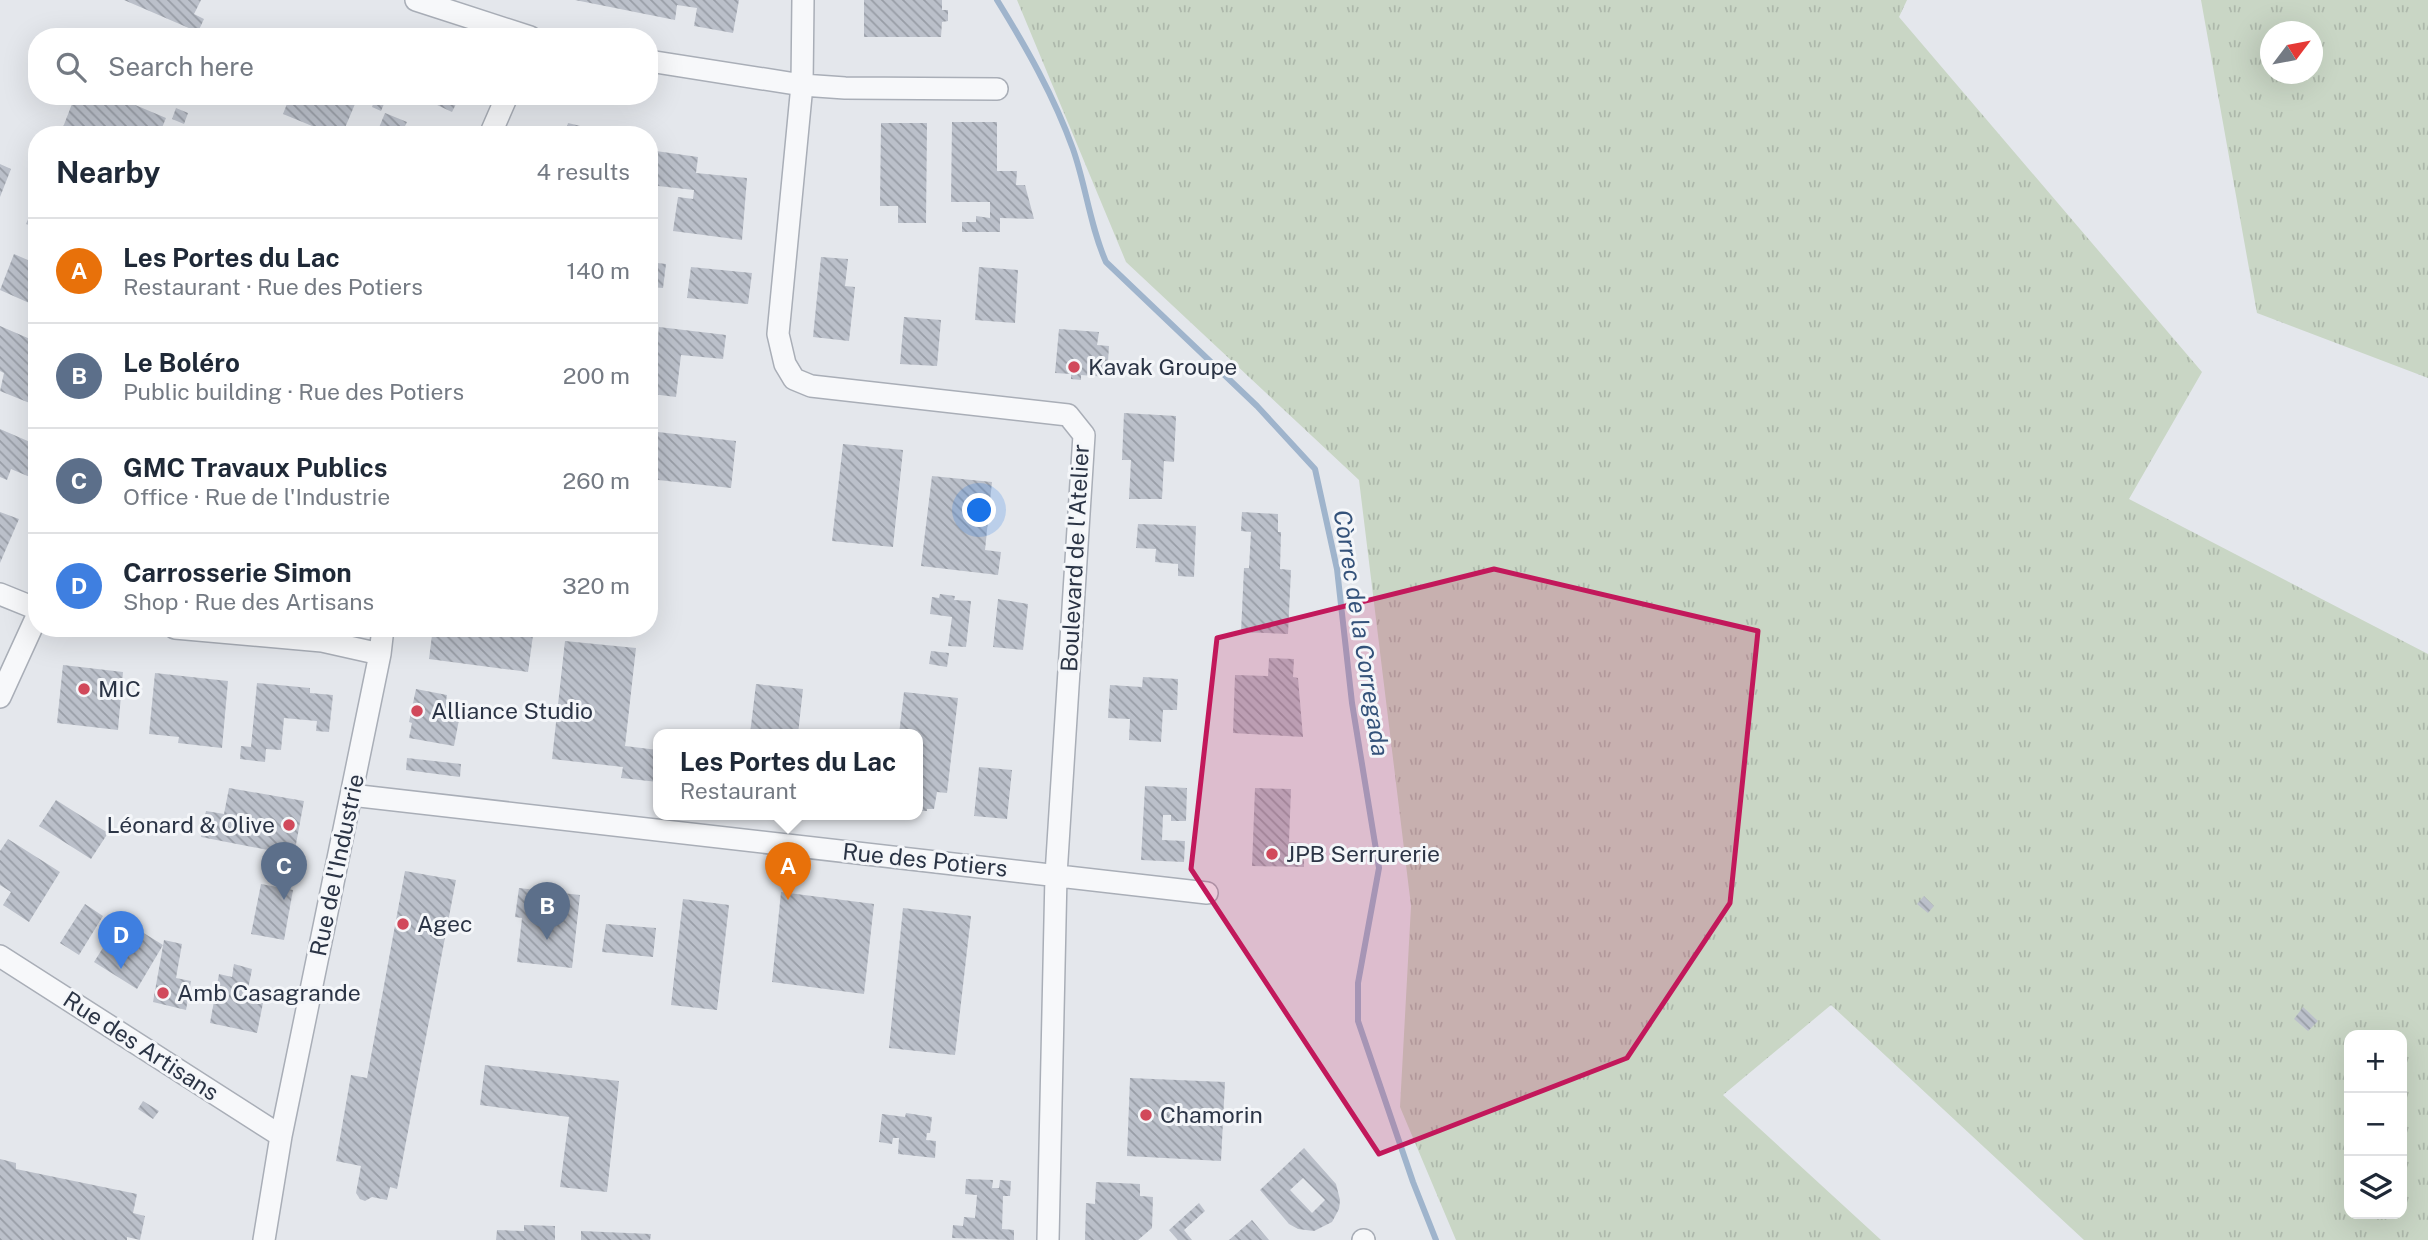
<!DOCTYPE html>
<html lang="en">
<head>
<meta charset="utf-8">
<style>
	:root { --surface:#fff; --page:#f2f2f3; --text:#1f2937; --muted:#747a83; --line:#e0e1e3; --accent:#d1495b }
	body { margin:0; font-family:"Public Sans",sans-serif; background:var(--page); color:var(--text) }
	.controls { position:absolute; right:21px; bottom:21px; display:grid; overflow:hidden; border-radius:14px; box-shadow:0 7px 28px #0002 }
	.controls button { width:63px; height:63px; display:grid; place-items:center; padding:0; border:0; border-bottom:2px solid var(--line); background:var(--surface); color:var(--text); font:35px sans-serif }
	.compass { position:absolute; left:2260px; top:21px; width:63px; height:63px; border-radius:50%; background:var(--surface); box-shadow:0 7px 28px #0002; rotate:58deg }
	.you { position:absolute; left:980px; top:511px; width:24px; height:24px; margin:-18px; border:5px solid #fff; border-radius:50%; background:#1a73e8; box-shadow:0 0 0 10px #1a73e833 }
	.badge { display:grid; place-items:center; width:46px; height:46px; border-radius:50%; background:var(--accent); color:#fff; font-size:23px; font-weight:700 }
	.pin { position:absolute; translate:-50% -58px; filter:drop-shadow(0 2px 4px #0008) }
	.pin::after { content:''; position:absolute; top:37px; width:24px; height:21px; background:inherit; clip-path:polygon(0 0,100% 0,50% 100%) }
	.popup { position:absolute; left:653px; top:729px; width:270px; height:91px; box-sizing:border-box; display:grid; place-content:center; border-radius:14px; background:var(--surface); filter:drop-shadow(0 2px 5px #0005); font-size:23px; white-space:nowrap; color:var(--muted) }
	.popup b { font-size:26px; color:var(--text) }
	.popup::after { content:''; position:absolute; left:50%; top:100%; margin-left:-14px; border:14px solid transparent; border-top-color:var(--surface) }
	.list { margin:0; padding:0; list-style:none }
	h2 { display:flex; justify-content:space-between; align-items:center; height:91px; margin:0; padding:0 28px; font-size:30px }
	h2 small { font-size:23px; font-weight:400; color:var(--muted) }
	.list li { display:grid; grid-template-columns:46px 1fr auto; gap:21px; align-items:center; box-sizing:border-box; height:105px; padding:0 28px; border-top:2px solid var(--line) }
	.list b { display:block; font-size:26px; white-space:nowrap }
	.list p { margin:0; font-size:23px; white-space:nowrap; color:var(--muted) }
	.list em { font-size:23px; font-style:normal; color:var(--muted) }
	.icon { flex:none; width:38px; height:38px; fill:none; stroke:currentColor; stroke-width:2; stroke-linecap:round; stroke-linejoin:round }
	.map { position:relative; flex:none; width:2428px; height:1240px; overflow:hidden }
	.search { position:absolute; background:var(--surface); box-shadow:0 7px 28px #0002; left:28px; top:28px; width:630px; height:77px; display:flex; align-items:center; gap:18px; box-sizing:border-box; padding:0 24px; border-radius:28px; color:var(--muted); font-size:26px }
	.panel { position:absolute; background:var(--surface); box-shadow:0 7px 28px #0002; left:28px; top:126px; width:630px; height:511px; border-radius:28px }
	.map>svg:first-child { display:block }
</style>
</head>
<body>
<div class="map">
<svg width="2428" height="1240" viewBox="0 0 2428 1240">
	<defs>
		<pattern id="grass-tufts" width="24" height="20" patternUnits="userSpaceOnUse" patternTransform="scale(1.75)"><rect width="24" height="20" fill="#c9d6c5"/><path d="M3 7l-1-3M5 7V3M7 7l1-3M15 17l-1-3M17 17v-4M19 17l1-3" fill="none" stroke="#adb8ab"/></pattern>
		<pattern id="building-back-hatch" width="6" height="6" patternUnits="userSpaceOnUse" patternTransform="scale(1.75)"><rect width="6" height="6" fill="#bbc0ca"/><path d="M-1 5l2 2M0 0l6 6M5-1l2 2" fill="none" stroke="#989da6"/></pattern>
	</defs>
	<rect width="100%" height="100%" fill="#e4e7ec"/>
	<path fill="url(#grass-tufts)" fill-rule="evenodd" d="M1017,0H1907L1899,17L2202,372L2129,499L2428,654V1240H2084L1831,1005L1723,1095L1881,1240H1456L1400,1107L1411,906L1359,480L1126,262ZM2349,1035H2402V1214H2349Z
		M2201,0H2428V378L2257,313ZM2270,32H2312V74H2270Z"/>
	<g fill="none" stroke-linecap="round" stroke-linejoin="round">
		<path stroke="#9fb4cc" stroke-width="6" d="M997,0C1026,47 1054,96 1073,149C1086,186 1090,226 1106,262L1257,406L1315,469L1337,569L1352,703L1379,868L1358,983V1021L1413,1182L1436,1240"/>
	</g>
	<path fill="url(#building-back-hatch)" fill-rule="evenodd" d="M124,0H201L194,14L204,19L198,32Z
		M575,0H739L733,33L694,26L697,8L677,5L675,20Z
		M864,0H942V10H948V21L942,22L941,37H864Z
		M75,96H114L166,118L159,135H60Z
		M290,96H336L355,104L342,135H334L283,114Z
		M376,96L387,97L381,111L372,107Z
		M418,96H460L452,112Z
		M176,108L188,113L184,124L172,119Z
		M385,113L407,122L404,128L420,135H376Z
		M952,122H997V171H1017L1016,185H1025L1034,219L1000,218V232H962V222H976V216L990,218V202H951Z
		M568,123L613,134V135H565Z
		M881,123H927L926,223H898V206H880Z
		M649,150L698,157L696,173L747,178L742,240L673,231L678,197L693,199L694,190L649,185Z
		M0,164L11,169L0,197Z
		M37,198V228L26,224Z
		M14,254L37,264L36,306L0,290Z
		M821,257L848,259L845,286L855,287L849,341L813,337Z
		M649,262L666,264L663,288L649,287Z
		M691,267L752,273L748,304L687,298Z
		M979,267L1018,270L1015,323L975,320Z
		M904,317L941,320L937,366L900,364Z
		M0,326L37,342V406L0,391L4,373L0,371Z
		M659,327L726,335L723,359L681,355L676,397L652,394Z
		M1059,329L1099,332L1097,345L1109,346L1107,377L1081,375V380L1071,379V374L1055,373Z
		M1124,413L1176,416L1174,462L1164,461L1162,499H1129L1131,460H1122Z
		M0,429L37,445V480L11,469L7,480L0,477Z
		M649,431L736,441L731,488L649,479Z
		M843,444L903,450L893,547L832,541Z
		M932,476L992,482L985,550L1001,552L998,575L921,566Z
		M0,512L19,519L0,563Z
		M1242,512L1278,514V532H1281L1280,569L1291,570L1288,634L1241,632L1244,568H1249L1251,532L1241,531Z
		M1138,524L1196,526L1194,577L1178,576V564L1155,562L1156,549L1136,548Z
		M940,594L955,596L954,600L971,601L966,647L948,646L952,617L930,614L932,597L939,598Z
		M998,599L1028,604L1023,650L993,647Z
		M436,628H534L528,672L429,659L432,635H436Z
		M565,641L636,648L625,746L658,750V782L621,778L623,767L552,759Z
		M931,651L949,653L947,667L929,664Z
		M1269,658L1294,659L1293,677L1298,678L1303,737L1233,733L1235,675L1268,676Z
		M63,665L123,672L118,730L57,723Z
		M155,673L228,681L222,748L178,743L179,737L149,734Z
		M1143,677L1178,679L1177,710H1163L1161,742L1129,740L1130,719L1108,718L1110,685L1142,687Z
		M257,683L310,688V693L333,695L329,732L316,731L317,721L284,718L281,750L266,749L265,762L240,759L241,746L251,747Z
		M756,684L803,689L798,734H750Z
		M416,689L447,695L446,701L462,704L454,746L409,738L412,723L409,722Z
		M904,692L958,698L947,793L937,792L934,809H927V811H917V734H899Z
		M407,758L461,764L460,777L406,770Z
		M979,767L1012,770L1007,819L974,816Z
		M1145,786L1187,788L1186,821H1171V815H1163L1162,840L1185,841L1184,862L1141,860Z
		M229,788L304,801L294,855L201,837L206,811L224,814Z
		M1255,788L1291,789L1289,842L1304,843V867L1252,866Z
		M56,800L108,833L91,859L39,826Z
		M8,839L60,872L29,922L3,905L11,892L0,885V851Z
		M405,871L456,880L397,1189L390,1187L387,1200L372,1197L365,1201L360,1199L356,1193L361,1166L336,1161L351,1075L367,1078Z
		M261,884L293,890L284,940L251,934Z
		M519,888L580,895L572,968L517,962L522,918L515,917Z
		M781,892L874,904L864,994L772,982Z
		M1924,896L1934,906L1928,913L1917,904Z
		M683,899L729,905L717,1010L671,1005Z
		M85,904L103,916L79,955L60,943Z
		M903,908L971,916L955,1055L889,1048Z
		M121,919L163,945L137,989L94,962Z
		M606,924L656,928L653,957L602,952Z
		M164,940L182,944L176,978L191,981L186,1010L153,1002Z
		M234,964L252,969L247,994L264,998L257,1033L210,1023L219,974L232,977Z
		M2303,1007L2318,1021L2308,1031L2294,1019Z
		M485,1065L619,1081L607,1192L560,1187L569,1117L480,1105Z
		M1130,1078L1225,1082L1221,1161L1127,1156Z
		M143,1101L159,1111L153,1119L138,1109Z
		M906,1113L932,1117L930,1133H927L926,1140L936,1141L935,1158L898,1154L899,1138H893L892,1144L879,1142L882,1114L905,1117Z
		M1304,1148L1336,1184L1340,1200L1339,1209L1332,1222L1314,1231L1298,1229L1289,1224L1260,1190ZM1303,1178L1325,1200L1312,1213L1290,1190Z
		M0,1159L16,1163V1169L137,1194L133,1213L145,1216L140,1240L127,1237V1240H0Z
		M966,1179L993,1180L992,1188H999L1000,1180L1011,1181L1010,1196H1003L1002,1229L1014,1230V1240L952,1238L953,1225L963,1226L964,1217L975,1218L977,1195L965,1194Z
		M1096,1182L1140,1184V1196L1153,1197L1152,1228L1138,1240H1085L1086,1203L1095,1204Z
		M1199,1203L1205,1211L1184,1230L1192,1240H1178L1169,1230Z
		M1252,1220L1269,1240H1229Z
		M524,1225L555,1226V1240H496L497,1230L524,1231Z
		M581,1231L651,1234L650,1240H581Z"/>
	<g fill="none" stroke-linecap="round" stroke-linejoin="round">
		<defs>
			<path id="minor" d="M416,0L530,37
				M803,0L802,85L778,334L785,364L794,379L811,386L1068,415L1084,435L1056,875L1048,1240
				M649,61L802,85L845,88L997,89
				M490,135L507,96
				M0,594L37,609
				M175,628L322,641L380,654L383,628
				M0,697L37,616
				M351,795L1207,893
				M0,956L281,1136
				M264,1240L281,1136L380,654
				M1363,1240H1364"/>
		</defs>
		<use href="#minor" stroke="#a9aeb7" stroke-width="24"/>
		<use href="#minor" stroke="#f7f8fa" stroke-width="21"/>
	</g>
	<path fill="#c2185b" fill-opacity="0.2" stroke="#c2185b" stroke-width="5" stroke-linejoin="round" d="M1494,569L1758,631L1730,903L1627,1058L1379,1154L1191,869L1217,638Z"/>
	<g fill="#d1495b" stroke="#f4f6f9" stroke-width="2.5">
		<circle cx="1074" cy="367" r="7"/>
		<circle cx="84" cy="689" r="7"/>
		<circle cx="417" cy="711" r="7"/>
		<circle cx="289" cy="825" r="7"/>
		<circle cx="1272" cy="854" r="7"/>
		<circle cx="403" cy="924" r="7"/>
		<circle cx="163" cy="993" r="7"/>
		<circle cx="1146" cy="1115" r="7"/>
	</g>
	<g text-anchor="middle" stroke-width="6" stroke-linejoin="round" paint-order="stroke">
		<g font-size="23" fill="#2b3445" stroke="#f4f6f9" text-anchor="start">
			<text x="1088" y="375">Kavak Groupe</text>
			<text x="98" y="697">MIC</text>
			<text x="431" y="719">Alliance Studio</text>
			<text x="275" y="833" text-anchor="end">Léonard &amp; Olive</text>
			<text x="1286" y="862">JPB Serrurerie</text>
			<text x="417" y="932">Agec</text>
			<text x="177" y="1001">Amb Casagrande</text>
			<text x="1160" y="1123">Chamorin</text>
		</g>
		<g font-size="23" fill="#2b3445" stroke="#f4f6f9">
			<text transform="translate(1075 558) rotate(-87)" y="8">Boulevard de l'Atelier</text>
			<text transform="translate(925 860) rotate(6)" y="8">Rue des Potiers</text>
			<text transform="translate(337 865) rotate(-78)" y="8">Rue de l'Industrie</text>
			<text transform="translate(141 1046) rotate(33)" y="8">Rue des Artisans</text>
		</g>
		<g font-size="24" font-style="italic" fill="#34527a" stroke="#f4f6f9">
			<text transform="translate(1361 633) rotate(81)" y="8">Còrrec de la Corregada</text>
		</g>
	</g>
</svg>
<div class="controls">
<button>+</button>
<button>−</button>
<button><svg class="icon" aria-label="layers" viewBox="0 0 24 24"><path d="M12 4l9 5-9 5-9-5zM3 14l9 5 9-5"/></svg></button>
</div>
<svg class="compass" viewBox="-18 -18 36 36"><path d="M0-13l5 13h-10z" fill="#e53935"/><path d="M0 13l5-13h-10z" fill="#747a83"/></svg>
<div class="you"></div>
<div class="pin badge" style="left:788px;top:900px;background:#e8710a">A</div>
<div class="popup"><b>Les Portes du Lac</b>Restaurant</div>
<div class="pin badge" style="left:547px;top:940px;background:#5c6f8a">B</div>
<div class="pin badge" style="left:284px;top:900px;background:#5c6f8a">C</div>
<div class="pin badge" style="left:121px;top:969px;background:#3f7fe0">D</div>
<div class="search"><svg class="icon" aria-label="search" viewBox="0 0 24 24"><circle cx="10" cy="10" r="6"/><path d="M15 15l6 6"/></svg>Search here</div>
<section class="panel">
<h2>Nearby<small>4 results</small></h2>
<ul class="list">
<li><span class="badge" style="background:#e8710a">A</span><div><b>Les Portes du Lac</b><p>Restaurant · Rue des Potiers</p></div><em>140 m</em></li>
<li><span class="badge" style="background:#5c6f8a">B</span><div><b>Le Boléro</b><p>Public building · Rue des Potiers</p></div><em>200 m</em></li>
<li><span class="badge" style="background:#5c6f8a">C</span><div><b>GMC Travaux Publics</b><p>Office · Rue de l'Industrie</p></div><em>260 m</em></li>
<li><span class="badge" style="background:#3f7fe0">D</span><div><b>Carrosserie Simon</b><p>Shop · Rue des Artisans</p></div><em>320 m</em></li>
</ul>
</section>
</div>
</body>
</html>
